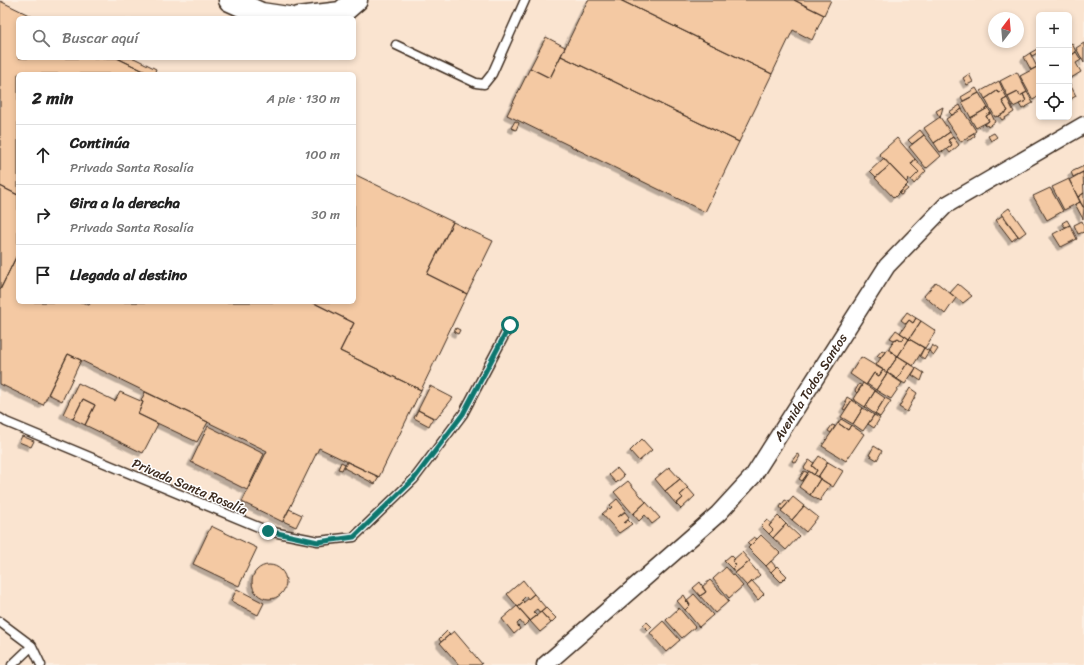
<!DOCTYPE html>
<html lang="es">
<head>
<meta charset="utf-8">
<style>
	:root { --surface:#fff; --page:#f2f2f2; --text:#222; --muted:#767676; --line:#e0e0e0 }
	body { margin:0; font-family:Sriracha,sans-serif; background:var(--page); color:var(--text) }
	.controls { position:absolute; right:12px; top:12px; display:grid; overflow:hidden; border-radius:6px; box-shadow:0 2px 6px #0003 }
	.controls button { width:36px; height:36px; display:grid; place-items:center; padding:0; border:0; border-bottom:1px solid var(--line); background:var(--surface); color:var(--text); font:20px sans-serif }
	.compass { position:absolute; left:988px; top:12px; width:36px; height:36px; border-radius:50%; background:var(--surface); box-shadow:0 2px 6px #0003; rotate:16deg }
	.stop { position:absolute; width:12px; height:12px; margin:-9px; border:3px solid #0f766e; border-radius:50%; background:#fff }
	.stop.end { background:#0f766e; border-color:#fff; box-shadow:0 1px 4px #0008 }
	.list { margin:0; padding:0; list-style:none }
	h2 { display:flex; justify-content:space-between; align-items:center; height:52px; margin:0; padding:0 16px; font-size:17px }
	h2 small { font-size:13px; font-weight:400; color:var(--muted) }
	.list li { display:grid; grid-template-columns:26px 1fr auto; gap:12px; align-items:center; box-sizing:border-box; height:60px; padding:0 16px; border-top:1px solid var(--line) }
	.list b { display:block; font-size:15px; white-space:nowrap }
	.list p { margin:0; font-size:13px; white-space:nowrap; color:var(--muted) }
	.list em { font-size:13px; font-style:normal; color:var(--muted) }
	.icon { flex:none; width:22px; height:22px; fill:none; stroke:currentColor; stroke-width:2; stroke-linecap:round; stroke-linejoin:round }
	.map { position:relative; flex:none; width:1084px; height:665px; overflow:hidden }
	.search { position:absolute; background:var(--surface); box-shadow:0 2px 6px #0003; left:16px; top:16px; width:340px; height:44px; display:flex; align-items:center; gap:10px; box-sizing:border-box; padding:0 14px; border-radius:6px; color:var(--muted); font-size:15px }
	.panel { position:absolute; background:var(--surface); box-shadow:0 2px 6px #0003; left:16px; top:72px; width:340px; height:232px; border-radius:6px }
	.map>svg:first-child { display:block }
</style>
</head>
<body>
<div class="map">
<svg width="1084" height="665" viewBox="0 0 1084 665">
	<defs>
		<filter id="shadow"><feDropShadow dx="-3.5" dy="3.5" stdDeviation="0" flood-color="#0004"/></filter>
	</defs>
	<rect width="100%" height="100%" fill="#fcefe3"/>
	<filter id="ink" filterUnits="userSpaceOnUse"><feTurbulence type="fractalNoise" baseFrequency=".025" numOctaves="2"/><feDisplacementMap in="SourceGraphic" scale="8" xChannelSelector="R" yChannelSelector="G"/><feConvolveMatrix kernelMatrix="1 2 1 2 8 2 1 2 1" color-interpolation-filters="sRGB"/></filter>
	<g filter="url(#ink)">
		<path fill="#fae4d0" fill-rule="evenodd" d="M0,0H1084V665H0ZM1039,15H1069V117H1039ZM18,18H354V58H18ZM994,18H1018V42H994ZM18,74H354V302H18Z"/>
		<path fill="#f4c9a3" stroke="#3b2a1e" filter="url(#shadow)" d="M588,0H620L772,74L739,142L561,56Z
			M620,0H794L824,15L812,40L793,30L772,74Z
			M794,0H831L824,15Z
			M0,1L35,18H18V58H117L150,74H18V195L0,186Z
			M546,37L565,47L550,78L530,68Z
			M1072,43L1076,52L1069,57V45Z
			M1084,43V63L1076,48Z
			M1039,48V52L1032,56L1030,53Z
			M1076,52L1081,60L1076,63L1081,72L1071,78V77L1069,78V57Z
			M1030,53L1037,67L1031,70L1024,57Z
			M561,56L739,142L705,212L507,115L530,68L550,78Z
			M117,58H134L156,69L154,74H150Z
			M1037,67L1039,70V96L1033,100L1020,76Z
			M1017,72L1027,92L1020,96L1018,92L1008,97L1000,81Z
			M969,74L973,82L967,85L963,78Z
			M999,81L1003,90L998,93L997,91L985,99L981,91Z
			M1069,82L1076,96L1069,100Z
			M976,88L979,93L963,101L961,97Z
			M1003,90L1007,98L1002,101L1008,111L998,117V116L995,117L985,99L997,91L998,93Z
			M1018,92L1020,96L1023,94L1026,101L1013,107L1008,97Z
			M1027,92L1033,103L1022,109L1019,104L1026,101L1023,94Z
			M979,93L988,108L971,118L962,102Z
			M1007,98L1014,112L1002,120L999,116L1008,111L1002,101Z
			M960,105L962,109L952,115L949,112Z
			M943,107L940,118L936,111Z
			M988,108L991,113L986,116L989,121L976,128L970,118Z
			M962,109L976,131L961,142L946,119Z
			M991,113L995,122L988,127L987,125L985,126L984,125L989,121L986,116Z
			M940,117L950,132L934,143L924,128Z
			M515,121L519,123L516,130L511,128Z
			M920,130L924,135L912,144L908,140Z
			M950,132L953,137L948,140L952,145L943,152L942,151L940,152L934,143Z
			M974,133L975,136L968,141L967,139L969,138L968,136Z
			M994,133L997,137L991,141L988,136Z
			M924,135L941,156L927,168V167L926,168L909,147Z
			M953,137L959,145L950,153L947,149L952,145L948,140Z
			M897,138L915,159L911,164L919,172L911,180L909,179L906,182L879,154Z
			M884,158L890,165L876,177L870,171Z
			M915,159L926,171L914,184L911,180L919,172L911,164Z
			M890,165L908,184L894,198L875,178Z
			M1084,166V174L1083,172L1073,177L1071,172Z
			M1083,172L1084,193L1078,197L1069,180Z
			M354,174L453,222L427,274L467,294L421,390L340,351L354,323L312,302H354Z
			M1069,179L1080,202L1064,210L1052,187Z
			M0,186L18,195V253L0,290Z
			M906,186L908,189L901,195L899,194Z
			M1050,188L1063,211L1047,220L1033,196Z
			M1084,193V207H1083L1078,197Z
			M1080,202L1084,208L1083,219L1075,204Z
			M1009,208L1026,232L1019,237L1001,214Z
			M1003,215L1018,236L1012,241L996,220Z
			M1067,220L1070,225L1065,227L1062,223Z
			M1082,221L1084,226V232L1078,234L1074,225Z
			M453,222L493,241L467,294L427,274Z
			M1070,225L1077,239L1061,247L1053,234Z
			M18,253V302H82L89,305L91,302H312L354,323L340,351L421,390L379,477L319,448L283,522L242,502L267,451L68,354L43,405L0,384V290Z
			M936,282L956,298L945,314L924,296Z
			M958,284L972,296L963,303L950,293Z
			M907,312L916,318L913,323L909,320L906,324L901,320Z
			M916,318L921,321L909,339L900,333L909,320L913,323Z
			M921,321L936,331L925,348L909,339Z
			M456,328L460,330L458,334L454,332Z
			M896,330L905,336L902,341L898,338L894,340L890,338Z
			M905,336L909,339L898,356L889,350L890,346L895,339L896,340L898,338L902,341Z
			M909,339L924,348L913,366L898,356Z
			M932,345L938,349L934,355L929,351Z
			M924,348L929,351L924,359L920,356Z
			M887,349L898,356L887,372L876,365Z
			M882,350L885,352L880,358L877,356Z
			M68,354L81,360L62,401L48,394Z
			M898,356L908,362L897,379L887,372Z
			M861,357L883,370L879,376L874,373L866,385L850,374Z
			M908,362L916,368L905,384L897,379Z
			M916,368L924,373L921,381L912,375Z
			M883,370L887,373L876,390L867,384L874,373L879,376Z
			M887,373L902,383L891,399L876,390Z
			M78,383L115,401L120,392L143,402L138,414L158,424L143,453L85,425L95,405L83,399L73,419L63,414Z
			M863,383L875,391L865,407L853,399Z
			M859,384L862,386L857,393L855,391Z
			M430,386L453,398L436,419L418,410Z
			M910,388L917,393L907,412L899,407Z
			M875,391L885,398L875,414L865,407Z
			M145,392L208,422L197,442L138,414L143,402L141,401Z
			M847,397L852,400L845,410L843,409L847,402L845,401Z
			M885,398L891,401L880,417L875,414Z
			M83,399L95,405L85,425L73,419Z
			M852,400L863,408L853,424L841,417Z
			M863,408L874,415L863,431L853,424Z
			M418,410L433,418L429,426L414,418Z
			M874,415L880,418L874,428L868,424Z
			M841,419L851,425L848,430L838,423Z
			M838,423L848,430L851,425L864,434L846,461L822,446Z
			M832,425L835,426L831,433L828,431Z
			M208,426L264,454L247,490L191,462Z
			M22,436L34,441L31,447L19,442Z
			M642,439L652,450L639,461L630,451Z
			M874,446L882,451L877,460L869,455Z
			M797,454L800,456L796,463L792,461Z
			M819,456L828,462L818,477L814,475L817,470L812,466Z
			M809,460L814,463L812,466L817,470L814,475L804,468Z
			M341,462L345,464L342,470L338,469Z
			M347,462L379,477L375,484L344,468Z
			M828,462L843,471L833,487L818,477Z
			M669,467L680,479L665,491L655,479Z
			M617,468L624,476L616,483L609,475Z
			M804,471L808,473L802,481L799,479Z
			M809,471L820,479L810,495L799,487Z
			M680,479L688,488L680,495L683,498L676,504L665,491Z
			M820,479L830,485L820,501L810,495Z
			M628,481L646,502L633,514L614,492Z
			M688,488L695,496L681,509L676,504L683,498L680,495Z
			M793,497L804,506L792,520L781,511Z
			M617,499L626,510L618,517L624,523L628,520L632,524L619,533L602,514L609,508L610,509L612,507L610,505Z
			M785,500L789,502L782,510L780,507Z
			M646,502L660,518L652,524L645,515L639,521L633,514Z
			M804,506L818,517L806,532L792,520Z
			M289,509L302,515L296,527L283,521Z
			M625,512L629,517L628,520L624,523L618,517Z
			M778,516L786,524L773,538L769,534L773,530L769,526Z
			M767,520L771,523L769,526L773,530L769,534L761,526Z
			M786,524L799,536L786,550L773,538Z
			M211,526L257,548L239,586L193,564Z
			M761,535L780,553L766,566L748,548Z
			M754,537L757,539L750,546L747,543Z
			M742,552L750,561L735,573L732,569L736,565L732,561Z
			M731,555L735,559L732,561L736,565L732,569L724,561Z
			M771,561L776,567L771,572L766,566Z
			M749,562L760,575L747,586L735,573Z
			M252 582a17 17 0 1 1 34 0a17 17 0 1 1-34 0Z
			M777,566L787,576L781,582L771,572Z
			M726,567L743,586L729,598L713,579Z
			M523,580L534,594L528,599L526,596L522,600L524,602L518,607L507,594Z
			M710,580L729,601L715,613L700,596L706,592L702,587Z
			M752,581L764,594L758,600L747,586Z
			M700,582L706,592L700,596L693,588Z
			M237,589L264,603L258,615L231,601Z
			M534,594L546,608L540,613L537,609L533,612L537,616L530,621L518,607Z
			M694,594L713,615L699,627L685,610L690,605L686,601Z
			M684,595L690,605L685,610L677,601Z
			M517,606L530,620L524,626L520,621L517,624L520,629L514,634L502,619Z
			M546,608L556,618L551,623L541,612Z
			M679,608L695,627L682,638L666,620Z
			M541,612L551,623L540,632L530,621Z
			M663,621L680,640L666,652L650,633Z
			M647,622L652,627L648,630L643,625Z
			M447,631L450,634L441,642L439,639Z
			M454,631L482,664L480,665H459L440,643Z"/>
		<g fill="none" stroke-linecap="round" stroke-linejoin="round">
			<defs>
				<path id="lane" d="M396,45L476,83L484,84L492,74L525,0
					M0,418L6,422L268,531L318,541L354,537L414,479L463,414L510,325
					M0,622L32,646L41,665
					M12,665L32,646"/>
				<g id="street">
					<path id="s1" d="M545,665L718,514L753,476L887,266L946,205L1084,125"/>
				</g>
				<path id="secondary" d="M230,0L261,14L288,18
					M299,18L341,13L356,0"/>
			</defs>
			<use href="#lane" stroke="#3b2a1e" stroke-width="11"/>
			<use href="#street" stroke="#3b2a1e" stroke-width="19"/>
			<use href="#secondary" stroke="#3b2a1e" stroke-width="25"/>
			<use href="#lane" stroke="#fff" stroke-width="8"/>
			<use href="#street" stroke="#fff" stroke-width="16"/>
			<use href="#secondary" stroke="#fff" stroke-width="22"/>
		</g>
	</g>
	<g fill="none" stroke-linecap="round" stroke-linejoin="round" filter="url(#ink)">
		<path stroke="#0f766e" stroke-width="5" d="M268,531L318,542L354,537L414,479L463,414L510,325"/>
	</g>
	<g text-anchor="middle" stroke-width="3" stroke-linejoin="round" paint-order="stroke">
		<g font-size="13" fill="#3b2a1e" stroke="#fff">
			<text dy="5" stroke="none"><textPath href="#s1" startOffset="387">Avenida Todos Santos</textPath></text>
			<text transform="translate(190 486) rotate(23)" y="5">Privada Santa Rosalía</text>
		</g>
	</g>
</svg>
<div class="controls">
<button>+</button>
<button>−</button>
<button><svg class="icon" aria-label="locate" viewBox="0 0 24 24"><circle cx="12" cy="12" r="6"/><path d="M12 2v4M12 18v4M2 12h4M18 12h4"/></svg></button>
</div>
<svg class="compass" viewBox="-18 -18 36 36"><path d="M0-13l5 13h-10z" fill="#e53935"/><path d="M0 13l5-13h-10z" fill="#767676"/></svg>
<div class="stop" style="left:510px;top:325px"></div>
<div class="stop end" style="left:268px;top:531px"></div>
<div class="search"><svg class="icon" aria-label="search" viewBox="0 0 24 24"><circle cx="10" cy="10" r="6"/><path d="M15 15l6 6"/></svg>Buscar aquí</div>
<section class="panel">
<h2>2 min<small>A pie · 130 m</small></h2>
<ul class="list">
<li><svg class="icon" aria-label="ahead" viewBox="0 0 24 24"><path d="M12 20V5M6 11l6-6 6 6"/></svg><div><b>Continúa</b><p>Privada Santa Rosalía</p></div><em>100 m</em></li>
<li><svg class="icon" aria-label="right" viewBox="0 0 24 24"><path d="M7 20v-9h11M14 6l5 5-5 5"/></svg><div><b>Gira a la derecha</b><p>Privada Santa Rosalía</p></div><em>30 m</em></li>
<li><svg class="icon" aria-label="arrive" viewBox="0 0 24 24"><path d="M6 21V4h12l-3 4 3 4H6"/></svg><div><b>Llegada al destino</b></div></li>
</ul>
</section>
</div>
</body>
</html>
